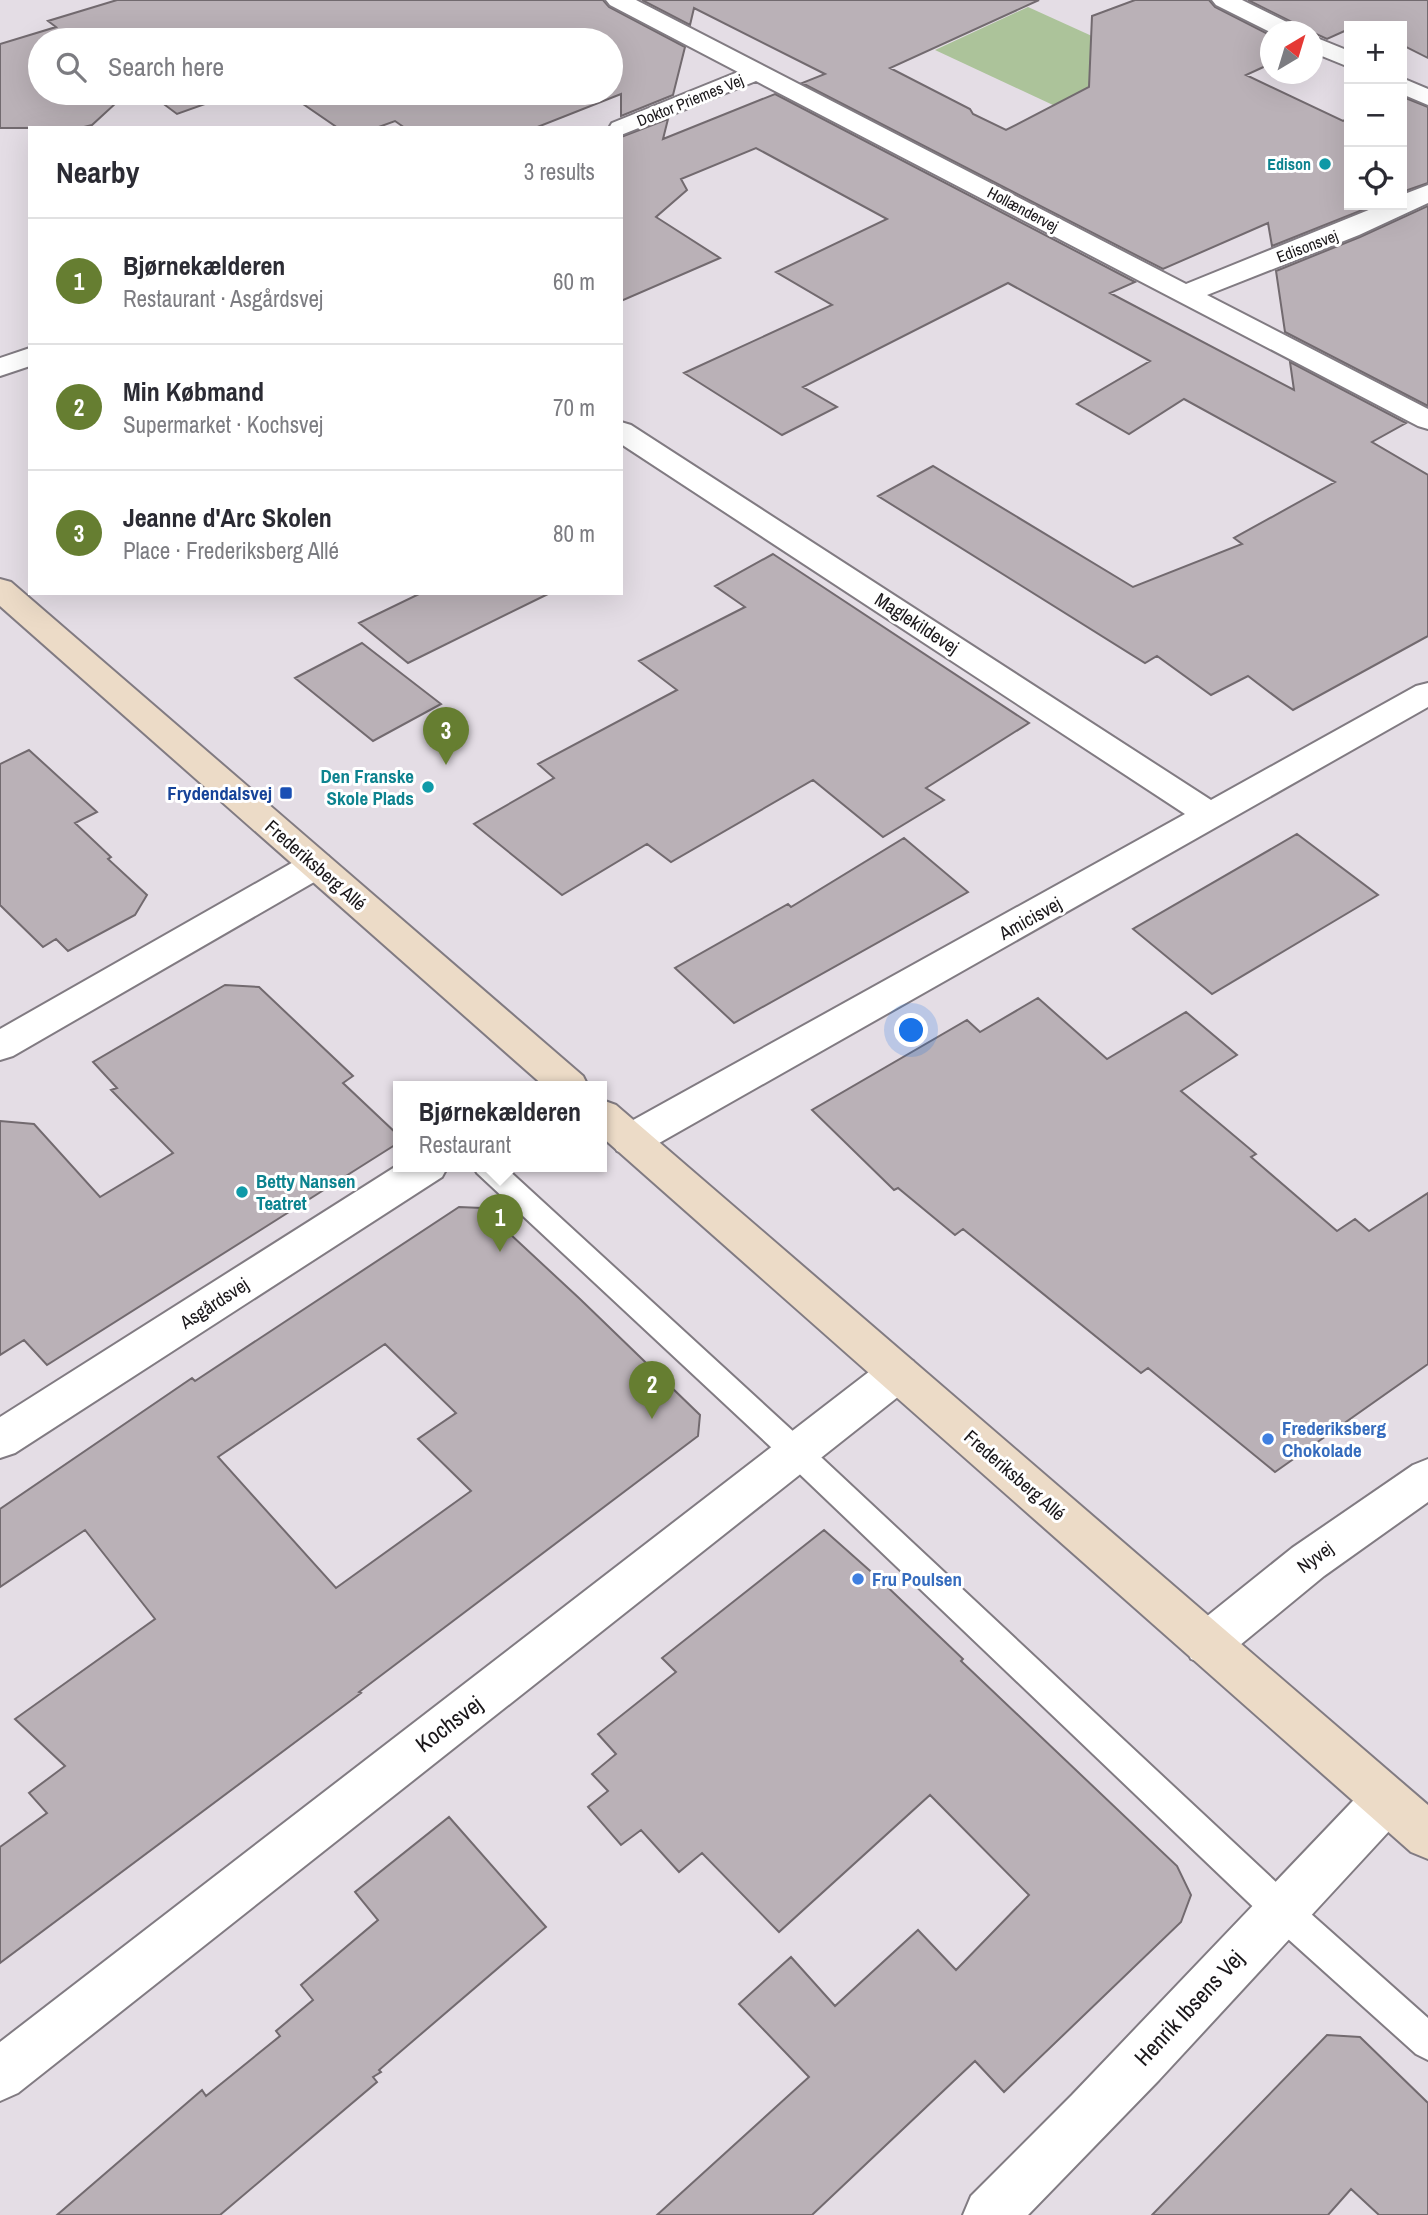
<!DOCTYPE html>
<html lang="en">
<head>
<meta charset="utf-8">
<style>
	:root { --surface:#fff; --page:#f7f7f7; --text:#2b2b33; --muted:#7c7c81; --line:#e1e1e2; --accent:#667e31 }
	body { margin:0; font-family:"Archivo Narrow",sans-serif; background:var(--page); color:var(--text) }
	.controls { position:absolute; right:21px; top:21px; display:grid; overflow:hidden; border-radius:0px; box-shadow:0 7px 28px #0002 }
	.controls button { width:63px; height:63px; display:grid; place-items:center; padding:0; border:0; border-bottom:2px solid var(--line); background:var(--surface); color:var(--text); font:35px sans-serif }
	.compass { position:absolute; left:1260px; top:21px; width:63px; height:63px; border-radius:50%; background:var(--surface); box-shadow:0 7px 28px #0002; rotate:38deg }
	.you { position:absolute; left:912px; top:1031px; width:24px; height:24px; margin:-18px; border:5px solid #fff; border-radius:50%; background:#1a73e8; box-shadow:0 0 0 10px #1a73e833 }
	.badge { display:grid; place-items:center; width:46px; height:46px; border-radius:50%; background:var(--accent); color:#fff; font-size:23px; font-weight:700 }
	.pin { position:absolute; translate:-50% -58px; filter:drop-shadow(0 2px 4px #0008) }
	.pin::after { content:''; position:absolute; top:37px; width:24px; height:21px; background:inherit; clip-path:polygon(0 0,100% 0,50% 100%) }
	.popup { position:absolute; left:393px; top:1081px; width:214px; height:91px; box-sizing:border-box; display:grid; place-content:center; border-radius:0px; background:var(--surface); filter:drop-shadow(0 2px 5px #0005); font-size:23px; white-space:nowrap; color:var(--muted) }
	.popup b { font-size:26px; color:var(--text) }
	.popup::after { content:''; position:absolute; left:50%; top:100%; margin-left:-14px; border:14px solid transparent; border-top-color:var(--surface) }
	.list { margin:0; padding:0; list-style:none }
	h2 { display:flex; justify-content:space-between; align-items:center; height:91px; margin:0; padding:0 28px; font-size:30px }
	h2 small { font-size:23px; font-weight:400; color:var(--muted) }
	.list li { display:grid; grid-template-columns:46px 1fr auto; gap:21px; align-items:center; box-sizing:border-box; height:126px; padding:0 28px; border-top:2px solid var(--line) }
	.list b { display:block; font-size:26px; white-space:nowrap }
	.list p { margin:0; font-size:23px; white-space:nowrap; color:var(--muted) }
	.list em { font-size:23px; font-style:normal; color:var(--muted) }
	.icon { flex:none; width:38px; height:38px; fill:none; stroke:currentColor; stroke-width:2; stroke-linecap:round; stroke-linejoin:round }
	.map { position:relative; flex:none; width:1428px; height:2215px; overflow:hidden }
	.search { position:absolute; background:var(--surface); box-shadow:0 7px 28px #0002; left:28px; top:28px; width:595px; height:77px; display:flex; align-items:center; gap:18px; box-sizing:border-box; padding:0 24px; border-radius:38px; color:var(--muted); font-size:26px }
	.panel { position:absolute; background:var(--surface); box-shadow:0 7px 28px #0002; left:28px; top:126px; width:595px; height:469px; border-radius:0px }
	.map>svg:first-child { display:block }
</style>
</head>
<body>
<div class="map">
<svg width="1428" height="2215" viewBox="0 0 1428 2215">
	<rect width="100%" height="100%" fill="#e4dde5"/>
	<path fill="#acc39a" d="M1028,7L1147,61L1053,105L935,50Z"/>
	<path fill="#bab1b7" stroke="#726a6f" stroke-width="2" fill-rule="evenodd" d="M117,0H603L609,7L685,47L673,95L621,116V94L535,128H405L395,121L376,128H338L287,93H611V40H40V93H142L117,102L92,125L80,128H0V44L56,27L48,21Z
		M642,0H1039L890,68L970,109L973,114L1006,130L1089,87L1092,16L1135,0H1209L1215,7L1270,35V64L1246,75L1343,121L1349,118V205H1375L1272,246L1268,223L1163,269L802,83L825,74L694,8L690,25Z
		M1248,0H1428V58L1402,45V26L1360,24L1349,26V29L1327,39L1312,32H1302L1298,25Z
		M149,93H236L177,114Z
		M775,94L1135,282L1110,293L1294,390L1290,362L1406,423L1372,442L1428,475V636L1293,710L1248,676L1211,695L1157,656L1145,663L878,496L933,466L1133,587L1242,544L1234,538L1335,482L1184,399L1129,434L1077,404L1150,361L1008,283L803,387L837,407L782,435L684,373L832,305L776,272L887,219L756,148L681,179L687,190L656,217L720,258L621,301V137L668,119L663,139Z
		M1403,97L1428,107V183L1402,192Z
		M1428,206V406L1285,332L1276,271L1360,237Z
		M773,554L1029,723L926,788L944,800L883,837L813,780L671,862L647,844L562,895L474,824L554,778L538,764L677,690L639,661L745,607L715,586Z
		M421,593H550L408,663L359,623Z
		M362,643L441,704L373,741L295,678Z
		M29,750L97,812L75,823L111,857L108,859L147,895L135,915L68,951L56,939L43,947L0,905V764Z
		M1297,834L1378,895L1212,994L1133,929Z
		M904,838L968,892L734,1023L675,968L788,904L791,907Z
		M225,985L259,987L353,1076L343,1083L398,1135V1143L47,1365L24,1340L0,1355V1121L34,1124L100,1197L173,1153L111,1090L117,1088L93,1062Z
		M1038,998L1107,1059L1186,1012L1237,1055L1181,1091L1256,1154L1251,1157L1337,1231L1355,1219L1369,1231L1428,1193V1364L1275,1472L1148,1368L1141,1373L963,1229L955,1235L898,1188L894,1190L812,1110L967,1020L980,1032Z
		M459,1207L482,1208L580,1299L700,1415L698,1436L359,1692L361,1693L0,1963V1847L47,1813L29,1793L65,1766L15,1719L155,1619L85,1530L0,1587V1509L192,1378L195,1381ZM385,1344L456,1413L418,1439L471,1491L336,1588L218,1457Z
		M824,1530L877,1577L963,1659L961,1661L1177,1866L1191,1895L1181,1922L1004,2092L975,2061L812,2215H657L809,2077L739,2004L791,1957L835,2006L918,1930L956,1970L1029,1895L930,1795L779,1932L702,1853L679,1872L641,1830L621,1845L588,1807L608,1791L592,1774L616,1754L598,1734L676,1672L662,1658Z
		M449,1817L546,1927L379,2070L381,2072L373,2077L377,2082L220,2215H57L202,2090L206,2096L280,2036L276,2031L313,2000L301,1985L378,1920L355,1892Z
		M1327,2035L1360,2037L1428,2103V2215H1379L1351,2189L1328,2215H1152Z"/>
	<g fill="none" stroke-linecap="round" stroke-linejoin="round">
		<defs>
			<path id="lane" d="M473,1166H504L807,1444L1292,1897L1428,2018V2060L1416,2054L1268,1921L787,1462L477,1173Z"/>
			<path id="street" d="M606,0H636L1186,284L1381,205H1402V195L1428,185V203L1359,235L1207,295L1428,409V429L1418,426L756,81L621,135V128H609L612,123L738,72L610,5Z
				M1212,0H1242L1297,27L1300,32H1270L1216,5Z
				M1312,36L1349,51V67L1312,52Z
				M1402,78L1428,89V105L1402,94Z
				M30,348V366L0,376V358Z
				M621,422L631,425L1211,800L1416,686L1428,683V707L645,1151L631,1155L617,1151L612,1140L617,1129L1185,814L621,444Z
				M316,853L328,856L334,865L328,874L13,1056L0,1060V1029L304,856Z
				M398,1165L448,1166L442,1177L15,1453L0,1458V1417Z
				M898,1356L913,1361L919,1373L913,1385L18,2093L0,2101V2042L883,1361Z
				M1428,1459V1502L1324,1576L1223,1659L1207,1665L1191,1659L1184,1644L1191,1629L1292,1548L1413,1465Z
				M1386,1777L1403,1784L1410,1800L1403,1816L1159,2080L1028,2215H963L971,2196L1072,2095L1369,1784Z"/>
			<path id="secondary" d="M0,579L11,582L583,1076L588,1086H544L0,606Z
				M602,1100L616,1105L1428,1805V1859L1411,1852L602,1137Z"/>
		</defs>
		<use href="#lane" stroke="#817b82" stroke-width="4"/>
		<use href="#street" stroke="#817b82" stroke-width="4"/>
		<use href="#secondary" stroke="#817b82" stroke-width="4"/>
		<use href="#lane" fill="#fff" fill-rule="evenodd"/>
		<use href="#street" fill="#fff" fill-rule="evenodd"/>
		<use href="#secondary" fill="#ecdbc7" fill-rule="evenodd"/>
	</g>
	<g fill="#0f9aa8" stroke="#fff" stroke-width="2.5">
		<circle cx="1325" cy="164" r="7"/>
		<circle cx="428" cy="787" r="7"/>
		<circle cx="242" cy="1192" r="7"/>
	</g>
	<rect fill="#1a4fb4" stroke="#fff" stroke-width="2.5" x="279" y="786" width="14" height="14" rx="3.5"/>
	<g fill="#3f7fe0" stroke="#fff" stroke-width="2.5">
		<circle cx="1268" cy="1439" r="7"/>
		<circle cx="858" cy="1579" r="7"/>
	</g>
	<g text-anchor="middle" stroke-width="6" stroke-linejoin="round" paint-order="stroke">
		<g font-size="16" fill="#1a171a" stroke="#fff">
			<text transform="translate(690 100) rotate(-22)" y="6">Doktor Priemes Vej</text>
			<text transform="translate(1023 209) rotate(28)" y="6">Hollændervej</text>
			<text transform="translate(1307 246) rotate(-21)" y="6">Edisonsvej</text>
		</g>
		<g font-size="16" font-weight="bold" fill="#0d838f" stroke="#fff" text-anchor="end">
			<text x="1311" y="170">Edison</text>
		</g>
		<g font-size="19" fill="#1a171a" stroke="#fff">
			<text transform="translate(917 623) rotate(33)" y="7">Maglekildevej</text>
			<text transform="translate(316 865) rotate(41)" y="7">Frederiksberg Allé</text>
			<text transform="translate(1030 918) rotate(-29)" y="7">Amicisvej</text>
			<text transform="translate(214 1303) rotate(-33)" y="7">Asgårdsvej</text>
			<text transform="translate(1015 1475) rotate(41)" y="7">Frederiksberg Allé</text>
			<text transform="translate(1315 1557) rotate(-36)" y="7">Nyvej</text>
		</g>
		<g font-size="19" font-weight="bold" fill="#0d838f" stroke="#fff" text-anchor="end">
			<text x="414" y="783">Den Franske<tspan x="414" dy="22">Skole Plads</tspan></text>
			<text x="256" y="1188" text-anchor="start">Betty Nansen<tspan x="256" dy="22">Teatret</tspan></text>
		</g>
		<g font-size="19" font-weight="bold" fill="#164399" stroke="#fff" text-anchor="end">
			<text x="272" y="800">Frydendalsvej</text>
		</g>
		<g font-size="19" font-weight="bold" fill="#366cbe" stroke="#fff" text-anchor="start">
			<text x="1282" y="1435">Frederiksberg<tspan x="1282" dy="22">Chokolade</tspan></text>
			<text x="872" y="1586">Fru Poulsen</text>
		</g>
		<g font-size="23" fill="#1a171a" stroke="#fff">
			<text transform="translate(449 1724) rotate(-37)" y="8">Kochsvej</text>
			<text transform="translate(1189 2008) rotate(-47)" y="8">Henrik Ibsens Vej</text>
		</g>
	</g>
</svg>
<div class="controls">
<button>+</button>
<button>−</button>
<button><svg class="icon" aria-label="locate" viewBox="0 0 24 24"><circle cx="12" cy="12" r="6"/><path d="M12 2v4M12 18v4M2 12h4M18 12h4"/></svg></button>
</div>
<svg class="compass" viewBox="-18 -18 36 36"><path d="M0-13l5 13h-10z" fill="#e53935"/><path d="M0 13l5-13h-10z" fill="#7c7c81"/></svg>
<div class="you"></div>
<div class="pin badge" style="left:500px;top:1252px">1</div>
<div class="popup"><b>Bjørnekælderen</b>Restaurant</div>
<div class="pin badge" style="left:652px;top:1419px">2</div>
<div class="pin badge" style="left:446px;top:765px">3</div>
<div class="search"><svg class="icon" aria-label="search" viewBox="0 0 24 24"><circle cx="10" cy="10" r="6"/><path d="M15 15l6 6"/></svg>Search here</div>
<section class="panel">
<h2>Nearby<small>3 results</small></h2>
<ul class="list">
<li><span class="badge">1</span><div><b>Bjørnekælderen</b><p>Restaurant · Asgårdsvej</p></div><em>60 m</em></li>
<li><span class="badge">2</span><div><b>Min Købmand</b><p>Supermarket · Kochsvej</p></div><em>70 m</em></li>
<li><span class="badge">3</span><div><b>Jeanne d'Arc Skolen</b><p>Place · Frederiksberg Allé</p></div><em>80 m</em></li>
</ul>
</section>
</div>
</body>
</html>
